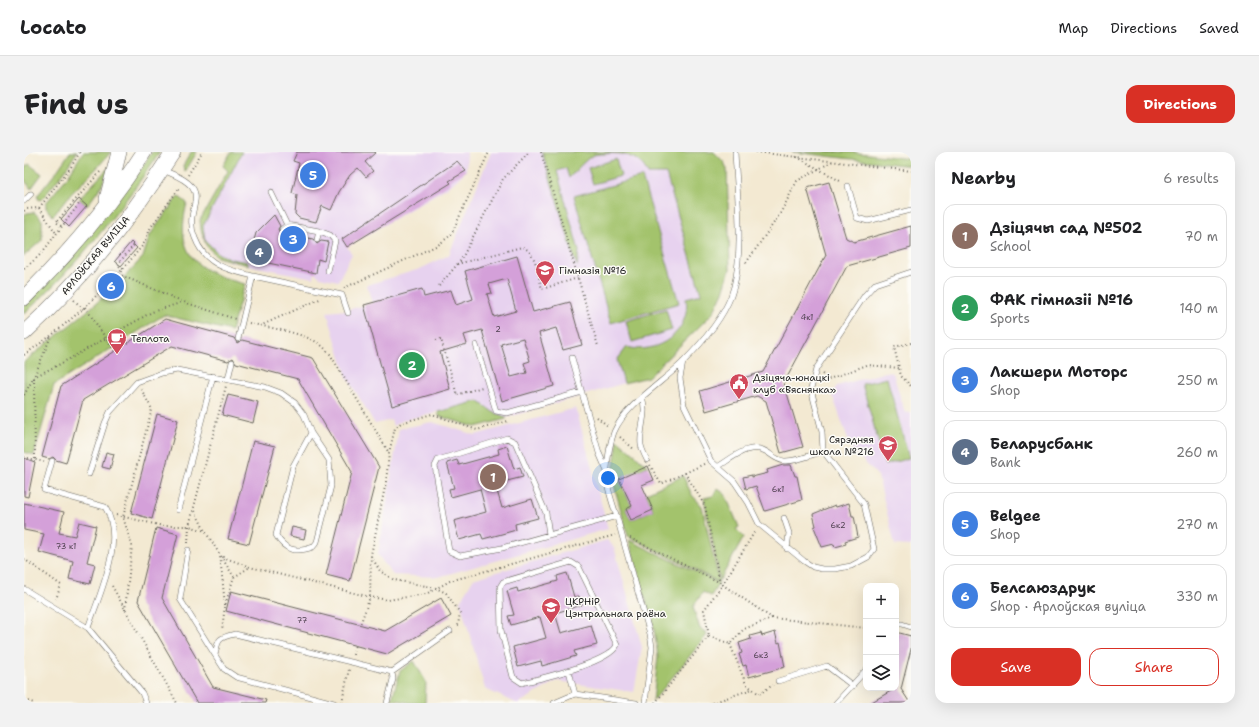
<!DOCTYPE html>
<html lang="en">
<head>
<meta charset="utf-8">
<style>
	:root { --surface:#fff; --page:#f2f2f2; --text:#202124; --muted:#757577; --line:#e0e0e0; --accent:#d93025 }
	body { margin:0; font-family:"Shantell Sans",sans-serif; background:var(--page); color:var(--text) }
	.controls { position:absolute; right:12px; bottom:12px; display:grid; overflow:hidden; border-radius:8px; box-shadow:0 4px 16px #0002 }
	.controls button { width:36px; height:36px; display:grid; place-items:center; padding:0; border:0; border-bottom:1px solid var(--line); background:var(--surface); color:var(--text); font:20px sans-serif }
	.you { position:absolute; left:584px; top:326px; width:14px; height:14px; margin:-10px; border:3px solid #fff; border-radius:50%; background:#1a73e8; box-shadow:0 0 0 6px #1a73e833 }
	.badge { display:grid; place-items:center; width:26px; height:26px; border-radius:50%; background:var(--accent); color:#fff; font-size:13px; font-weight:700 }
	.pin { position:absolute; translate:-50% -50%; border:2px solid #fff; box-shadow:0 1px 4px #0006 }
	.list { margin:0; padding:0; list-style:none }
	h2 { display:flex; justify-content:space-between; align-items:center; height:52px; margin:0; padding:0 16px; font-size:17px }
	h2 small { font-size:13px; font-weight:400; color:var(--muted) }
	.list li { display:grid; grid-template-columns:26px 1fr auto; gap:12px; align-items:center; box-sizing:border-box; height:64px; margin:0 8px 8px; padding:0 8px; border:1px solid var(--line); border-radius:12px }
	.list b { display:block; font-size:15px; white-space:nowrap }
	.list p { margin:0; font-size:13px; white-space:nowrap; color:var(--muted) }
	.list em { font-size:13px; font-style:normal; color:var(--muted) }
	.actions { display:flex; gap:8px; padding:12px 16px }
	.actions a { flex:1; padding:9px 0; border:1px solid var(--accent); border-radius:12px; text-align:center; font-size:14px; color:var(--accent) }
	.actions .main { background:var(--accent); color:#fff }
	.icon { flex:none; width:22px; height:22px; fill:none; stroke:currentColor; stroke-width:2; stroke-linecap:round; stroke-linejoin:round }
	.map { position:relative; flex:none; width:887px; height:551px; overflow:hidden; border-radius:12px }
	header { display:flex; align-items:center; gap:24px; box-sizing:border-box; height:56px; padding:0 20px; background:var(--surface); border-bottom:1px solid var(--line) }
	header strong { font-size:19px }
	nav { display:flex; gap:22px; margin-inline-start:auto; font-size:14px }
	.intro { display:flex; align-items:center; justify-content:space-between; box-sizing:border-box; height:96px; padding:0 24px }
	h1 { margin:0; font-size:28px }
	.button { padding:10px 18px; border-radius:12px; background:var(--accent); color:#fff; font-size:14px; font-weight:700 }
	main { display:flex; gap:24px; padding:0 24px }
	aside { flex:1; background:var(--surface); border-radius:12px; box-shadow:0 4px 16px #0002 }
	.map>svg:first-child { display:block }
</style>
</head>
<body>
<header>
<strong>Locato</strong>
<nav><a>Map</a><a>Directions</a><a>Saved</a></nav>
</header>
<div class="intro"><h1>Find us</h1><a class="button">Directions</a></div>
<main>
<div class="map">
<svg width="887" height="551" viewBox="0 0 887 551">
	<rect width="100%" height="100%" fill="#fdfcf7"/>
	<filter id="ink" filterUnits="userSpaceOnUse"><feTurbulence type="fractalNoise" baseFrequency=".025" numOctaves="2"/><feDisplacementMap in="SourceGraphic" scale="8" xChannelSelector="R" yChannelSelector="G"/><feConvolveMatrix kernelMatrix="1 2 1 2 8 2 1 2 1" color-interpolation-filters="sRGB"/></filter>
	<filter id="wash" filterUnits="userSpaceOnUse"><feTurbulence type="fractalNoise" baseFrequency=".012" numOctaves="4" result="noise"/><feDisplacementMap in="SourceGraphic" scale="16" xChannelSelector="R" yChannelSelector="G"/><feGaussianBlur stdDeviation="0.9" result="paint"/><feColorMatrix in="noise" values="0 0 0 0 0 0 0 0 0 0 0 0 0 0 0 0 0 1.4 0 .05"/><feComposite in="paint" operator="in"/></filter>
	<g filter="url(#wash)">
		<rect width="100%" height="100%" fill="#f3e9d2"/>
		<path fill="#e7d2ef" d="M215,0H443L442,19L427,33L323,95L328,102L314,129L296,125L291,121L290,126L208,110L193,105L182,93L177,78Z
			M467,0H592L701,13L688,159L641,209L618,226L458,273L451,250L377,269L369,274L367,268L351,272L323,225L303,160L323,158L348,151L343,133L396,117L425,103Z
			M862,220L869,221L881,261L887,260V394L871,393L854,324L827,296L808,242L813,234Z
			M552,256L584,377L414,425L369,423L354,403L375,277L408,270L451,283Z
			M583,388L590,395L618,495L610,540L533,529L495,551H492L461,537L436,449L449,427Z"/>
		<path fill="#a3c36c" stroke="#607044" d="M46,0H53L40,20L18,47L15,48L13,44L33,19Z
			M59,0H87L71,18L47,42L29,64L22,56V51L44,24Z
			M128,0H136C97,58 52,115 0,162V152L117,17Z
			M167,0H173L161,20L159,14Z
			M207,0H218L179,74L181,88L195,102L207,107L224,110V113L193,105L182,93L177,78L176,68L204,19L199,14Z
			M518,0H690L700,10L703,17L706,117L699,140L689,161L624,225L600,231L593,208L603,195C633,204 668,179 662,146L677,142L642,22H624C617,4 598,0 580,2C577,2 573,2 570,3C561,7 552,19 545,26L542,16L533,19L555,99L553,114Z
			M768,0H826L887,7V14Z
			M592,7L597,24L569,32L564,16Z
			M5,12L18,22L7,37L0,27V16Z
			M85,15L78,33L63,54L55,47Z
			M618,25L655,151L587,171L550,44Z
			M154,44L163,51C150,103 173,120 221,132L207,179L140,163L30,233L10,303L0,300V210L62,160L94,132L119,105L126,83Z
			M10,60L18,68V88L0,104V63L3,61Z
			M642,157L648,178L608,190L602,169Z
			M863,226L885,306L861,313L838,232Z
			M454,249L469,260L482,265V267L451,275L415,264L414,260Z
			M594,288L624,314L595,327L608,354L602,357L607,368L629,358L622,341L659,324L668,343L678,354L695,430L604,384L588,326Z
			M694,337L701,342L715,375L712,377L720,385L696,428L680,346L689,344Z
			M605,388L695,431L687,444L679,440L669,455L676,477L682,480L683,483L629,549L634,505L630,477Z
			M390,509L402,530L401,551H387L368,547L376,519Z"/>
		<g id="blocks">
			<path fill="#d4a0d9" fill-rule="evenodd" d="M273,0H352L341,10L349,19L342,25L334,16L326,23L315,40L307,58L298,54L292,70L275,66L271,62L273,43L268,41L275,11L269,9Z
				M433,9L442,19L425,29L427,31L323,95L318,87Z
				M805,30L822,86L830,90L887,74V96L823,114L760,231L779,295L757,301L742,249L733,244L682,259L676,239L739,220L802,103L783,36Z
				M55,47L63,54L45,75L37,67Z
				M250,63L256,74L254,77L256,81L289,87L293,92L297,89L304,90L300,109L294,107L292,121L225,107L232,81Z
				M107,90L113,96L97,114L91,109Z
				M493,104L509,160L546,150L558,193L539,198L532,176L515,181L530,234L478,249L458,178L440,183L443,192L416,200L426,237L368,254L340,153L398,137L400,145L427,138L432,153L449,147L441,119ZM483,127L492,159L470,165L463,142L468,141L465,132ZM499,186L506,209L500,211L503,221L487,225L477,192Z
				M141,167L210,186L213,191L218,188L289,206L355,315L326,429L302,423L328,320L274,227L212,211L209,206L204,209L148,194L59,248L42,311L32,308L29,305L25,307L18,305L37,234Z
				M204,243L234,250L229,271L198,263Z
				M133,262L154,268L128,367L107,361Z
				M229,289L251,294L225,392L204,387Z
				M483,294L490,317L496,315L499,325L471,332L478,356L508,347L514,366L491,372L492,378L474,383L459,387L457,382L435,388L430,369L462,360L456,337L427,345L425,337L430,336L423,311L433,308L435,313L453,308L475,302L474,297Z
				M82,300L90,302L86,317L78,315Z
				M0,306L11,310L4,345L0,344Z
				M759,313H767L771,324H773L778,348L741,359L732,334L722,337L719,325L728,323V325L744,321L743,318Z
				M624,314L630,328L618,333L629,358L607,368L602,357L608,354L595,327Z
				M0,351L40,360L35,381L51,384L55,370L72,374L63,410L71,412L66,432L45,427L49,409L15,400L20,382L0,378Z
				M825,351L828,364H830L834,385L821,389L822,392L811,395L810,392L798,395L790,375L792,374L789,362L811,353L812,355Z
				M268,375L282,378L280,387L266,384Z
				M132,376L154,382L138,446L189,535L242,548L241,551H173L114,449Z
				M543,421L550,445L555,444L558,453L531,461L537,481L567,473L573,493L550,499L552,504L518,514L517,509L494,515L489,495L522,486L516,465L487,473L484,464L490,463L483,439L493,436L494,440L534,429L533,424Z
				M207,439L361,479L417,446L427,464L363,502L202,459Z
				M751,480L754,491L756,490L761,515L725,525L722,513L719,514L715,502L718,501L715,491L727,487L726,484L737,481L738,484Z
				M872,480L887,484V497L877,537L886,551H846L872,536Z"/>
		</g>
	</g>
	<g filter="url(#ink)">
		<use href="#blocks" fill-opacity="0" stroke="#67645c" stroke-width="1"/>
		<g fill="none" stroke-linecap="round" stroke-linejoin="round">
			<defs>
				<path id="service" d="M139,18C148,22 161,26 168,35C175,44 169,55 168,65C167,72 168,79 171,86C181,113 204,118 229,124L214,187
					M824,34L833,66L844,69L887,58
					M247,40L263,73L295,79L293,88
					M0,49L7,42
					M258,77L263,73
					M295,79L306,83L311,89L304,119
					M229,124L318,143L324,161
					M452,193L472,259L483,261L558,240
					M548,206L575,301L582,317
					M659,210L656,226L660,253L687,309L710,329L724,350L735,372L780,409L789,415L798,417H811L827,414L844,405L850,397L840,352L799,299L798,280L787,237L792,217L841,143L851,132L887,120
					M204,227L208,210
					M618,245C624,261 615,277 617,293C618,298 621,304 623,308
					M28,309L20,338L81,355C102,388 75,443 64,476
					M695,314C708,306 727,289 743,300C749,304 753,308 760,309C772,310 787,303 799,299
					M65,322L81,271L86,260L113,230L138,221L153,218L241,235L257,241L271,251L280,263L287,281L305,308L307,334L293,390L289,395C272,401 261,399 252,383L269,314L287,281
					M154,358L189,224
					M760,366L765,381L763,397
					M525,383L522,361L491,290L483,286L414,308L411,314L425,399L436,404L478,396L593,364
					M164,398L156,447L191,503
					M547,410L555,415L593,493C585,511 518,526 498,531L489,525L477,478L476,435L479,430Z
					M0,437L64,476L118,541L122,551
					M872,472H878L887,475
					M545,519L551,542
					M754,529L803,514L829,534
					M310,551L212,525L200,517L191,503C194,486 195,486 211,482L368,520L426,479
					M363,551L369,527L368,520
					M530,551L551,542L612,551
					M621,551L628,495L626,482C615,444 604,406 594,369C589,351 581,334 583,316C584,304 586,291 590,280C602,252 638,231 659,210C678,191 698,168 707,144C721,107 713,41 711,0
					M812,551L842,518"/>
				<path id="primary" d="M83,47L95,0
					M0,146C45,101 86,53 120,0
					M0,181C58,128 107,66 149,0"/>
			</defs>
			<use href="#service" stroke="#67645c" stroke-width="6"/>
			<use href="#primary" stroke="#67645c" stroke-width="16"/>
			<path stroke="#67645c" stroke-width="2" stroke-dasharray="1 3" stroke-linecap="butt" d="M517,0L574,194
				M732,0L887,19
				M773,5L818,30
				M164,23L178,0
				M15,56L32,81
				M0,59L2,57L15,56L47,15L56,0
				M37,74L32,70L76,20
				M722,111L756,62L773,29L809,9
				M433,112L498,95C513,100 514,124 518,137L554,126
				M0,117L17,102L55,52
				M99,117L93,113L110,93
				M94,122L160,150L211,167
				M415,134L437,108L479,27L505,0
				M320,136L414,93L427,83L465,0
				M50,148L59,157
				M61,155L91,200
				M225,171C245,176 277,180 294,191C299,194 302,198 306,202L365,301L362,330L347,403L346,445L336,473
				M236,174L298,146
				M412,188L417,187L433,243L458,235
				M887,191L870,195L877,224L887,234
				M0,203L28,183L59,157L99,117L119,93L127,75L156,35
				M798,222L805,227L843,213L875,216
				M0,243L10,225L38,211L128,160L159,150
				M573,265L585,275
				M596,285L611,298
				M365,301L371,276L377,271L408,262L453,278L484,269
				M0,305L20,310
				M11,307L10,225L27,184
				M626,313L637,332L661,321L681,354L696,431L748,466L842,476
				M661,321L680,312
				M171,359L181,379L210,425L201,453L198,478
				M92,363L139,374H165L181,379
				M606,386L695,430
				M164,391L165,374L202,234
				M347,404L356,419L370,428L412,436L422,441L436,461L434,473L432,475
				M0,407L37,433L32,447
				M210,425L226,415
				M88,434L153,551
				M201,453L196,404L226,415L346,445L364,448L402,442L426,429L591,383
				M101,458L108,394L99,365L128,257L117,237
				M685,484L706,492L720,477L748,466
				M706,492L722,532L735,542L749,533
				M329,503L331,493
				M0,548L10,551
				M318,550L325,517
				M631,551L685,484L680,458L699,432L731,379
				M688,551L728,537"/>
			<use href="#service" stroke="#fff" stroke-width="5"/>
			<use href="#primary" stroke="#fff" stroke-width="15"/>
		</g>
	</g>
	<defs>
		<symbol id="school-pin" viewBox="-11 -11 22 30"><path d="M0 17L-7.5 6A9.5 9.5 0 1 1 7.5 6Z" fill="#d1495b" stroke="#fdfcf7"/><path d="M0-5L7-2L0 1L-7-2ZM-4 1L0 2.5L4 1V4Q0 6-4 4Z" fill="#fff"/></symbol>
		<symbol id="cafe-pin" viewBox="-11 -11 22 30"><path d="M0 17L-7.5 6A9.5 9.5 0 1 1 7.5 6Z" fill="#d1495b" stroke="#fdfcf7"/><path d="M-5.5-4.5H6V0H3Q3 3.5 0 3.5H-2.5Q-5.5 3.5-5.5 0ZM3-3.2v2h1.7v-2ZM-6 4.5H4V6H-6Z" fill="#fff"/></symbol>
		<symbol id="civic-pin" viewBox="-11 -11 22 30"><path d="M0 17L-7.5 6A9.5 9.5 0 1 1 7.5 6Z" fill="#d1495b" stroke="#fdfcf7"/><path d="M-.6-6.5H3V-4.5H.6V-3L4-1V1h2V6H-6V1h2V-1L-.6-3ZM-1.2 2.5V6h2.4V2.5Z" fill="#fff"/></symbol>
	</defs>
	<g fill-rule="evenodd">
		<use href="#school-pin" x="510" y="107" width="22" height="30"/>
		<use href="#cafe-pin" x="82" y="175" width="22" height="30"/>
		<use href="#civic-pin" x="704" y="220" width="22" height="30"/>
		<use href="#school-pin" x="853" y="282" width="22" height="30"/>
		<use href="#school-pin" x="516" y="444" width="22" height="30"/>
	</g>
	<g text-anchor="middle" stroke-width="3" stroke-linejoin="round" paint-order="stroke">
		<g font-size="8" fill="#4a3d4b">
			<text x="783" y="168">4к1</text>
			<text x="474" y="180">2</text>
			<text x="754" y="340">6к1</text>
			<text x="814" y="376">6к2</text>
			<text x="42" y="397">73 к1</text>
			<text x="278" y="471">77</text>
			<text x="737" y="506">6к3</text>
		</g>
		<g font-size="10" fill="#1c1c1c" stroke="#fdfcf7">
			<text transform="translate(71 103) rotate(-50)" y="4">АРЛОЎСКАЯ ВУЛІЦА</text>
		</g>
		<g font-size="10" fill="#1c1c1c" stroke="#fdfcf7" text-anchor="start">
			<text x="535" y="122">Гімназія №16</text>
			<text x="107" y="190">Теплота</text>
			<text x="729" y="229">Дзіцяча-юнацкі<tspan x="729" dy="12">клуб «Вяснянка»</tspan></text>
			<text x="850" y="291" text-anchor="end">Сярэдняя<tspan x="850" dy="12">школа №216</tspan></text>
			<text x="541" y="453">ЦКРНіР<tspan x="541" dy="12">Цэнтральнага раёна</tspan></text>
		</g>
	</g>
</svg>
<div class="controls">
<button>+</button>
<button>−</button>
<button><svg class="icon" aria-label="layers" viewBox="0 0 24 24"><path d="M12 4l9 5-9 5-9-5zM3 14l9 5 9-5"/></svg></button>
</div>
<div class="you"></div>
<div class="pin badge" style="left:469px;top:325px;background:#8d6e63">1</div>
<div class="pin badge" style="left:388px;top:213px;background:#2e9e5b">2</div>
<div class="pin badge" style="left:269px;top:87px;background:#3f7fe0">3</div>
<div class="pin badge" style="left:235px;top:100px;background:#5c6f8a">4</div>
<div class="pin badge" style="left:289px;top:23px;background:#3f7fe0">5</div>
<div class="pin badge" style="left:87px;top:134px;background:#3f7fe0">6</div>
</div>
<aside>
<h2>Nearby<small>6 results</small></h2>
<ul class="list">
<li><span class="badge" style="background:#8d6e63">1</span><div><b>Дзіцячы сад №502</b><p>School</p></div><em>70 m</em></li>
<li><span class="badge" style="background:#2e9e5b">2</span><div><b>ФАК гімназіі №16</b><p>Sports</p></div><em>140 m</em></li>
<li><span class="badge" style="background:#3f7fe0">3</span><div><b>Лакшери Моторс</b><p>Shop</p></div><em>250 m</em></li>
<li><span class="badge" style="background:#5c6f8a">4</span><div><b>Беларусбанк</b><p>Bank</p></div><em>260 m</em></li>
<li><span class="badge" style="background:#3f7fe0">5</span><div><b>Belgee</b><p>Shop</p></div><em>270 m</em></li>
<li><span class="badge" style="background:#3f7fe0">6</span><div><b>Белсаюздрук</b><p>Shop · Арлоўская вуліца</p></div><em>330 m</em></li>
</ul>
<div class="actions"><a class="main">Save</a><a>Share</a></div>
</aside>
</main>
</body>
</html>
